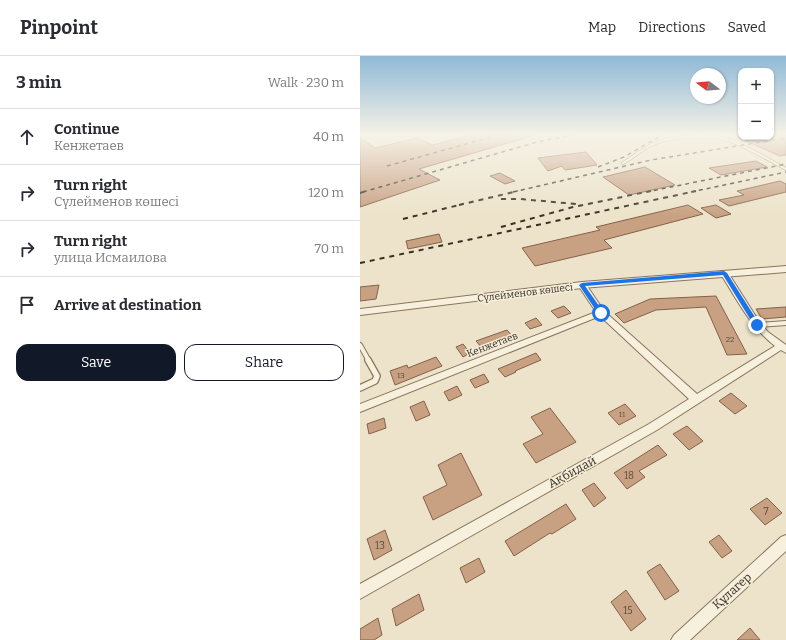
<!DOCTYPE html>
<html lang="en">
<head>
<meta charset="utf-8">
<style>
	:root { --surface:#fff; --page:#f2f2f3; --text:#2b2b33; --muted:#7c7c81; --line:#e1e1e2; --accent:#111827 }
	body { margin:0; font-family:Bitter,serif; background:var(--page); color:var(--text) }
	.controls { position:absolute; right:12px; top:12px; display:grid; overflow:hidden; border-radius:8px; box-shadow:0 1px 3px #0004 }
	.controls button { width:36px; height:36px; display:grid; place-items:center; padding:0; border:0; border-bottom:1px solid var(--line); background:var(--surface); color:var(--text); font:20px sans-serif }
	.compass { position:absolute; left:330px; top:12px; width:36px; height:36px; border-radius:50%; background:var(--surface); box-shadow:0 1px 3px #0004; rotate:286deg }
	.stop { position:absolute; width:12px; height:12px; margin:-9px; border:3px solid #1a73e8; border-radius:50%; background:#fff }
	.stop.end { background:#1a73e8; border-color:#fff; box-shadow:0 1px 4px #0008 }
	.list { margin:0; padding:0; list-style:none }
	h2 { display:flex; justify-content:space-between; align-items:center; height:52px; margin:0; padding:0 16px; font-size:17px }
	h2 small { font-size:13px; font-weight:400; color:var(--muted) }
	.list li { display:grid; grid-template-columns:26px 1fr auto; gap:12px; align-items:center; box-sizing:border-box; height:56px; padding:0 16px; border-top:1px solid var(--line) }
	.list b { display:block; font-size:15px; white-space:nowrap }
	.list p { margin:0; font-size:13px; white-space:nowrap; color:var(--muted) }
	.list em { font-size:13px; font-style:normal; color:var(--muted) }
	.actions { display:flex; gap:8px; padding:12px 16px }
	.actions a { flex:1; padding:9px 0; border:1px solid var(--accent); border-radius:12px; text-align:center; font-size:14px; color:var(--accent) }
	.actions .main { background:var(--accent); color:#fff }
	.icon { flex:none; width:22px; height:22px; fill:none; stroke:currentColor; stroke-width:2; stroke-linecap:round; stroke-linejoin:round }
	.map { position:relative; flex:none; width:426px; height:584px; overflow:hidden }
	header { display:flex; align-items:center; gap:24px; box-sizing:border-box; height:56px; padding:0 20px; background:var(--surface); border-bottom:1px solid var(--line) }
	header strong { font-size:19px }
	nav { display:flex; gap:22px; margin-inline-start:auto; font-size:14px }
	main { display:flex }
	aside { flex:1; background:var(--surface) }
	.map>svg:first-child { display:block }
</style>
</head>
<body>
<header>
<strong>Pinpoint</strong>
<nav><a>Map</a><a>Directions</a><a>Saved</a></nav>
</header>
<main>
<aside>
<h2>3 min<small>Walk · 230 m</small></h2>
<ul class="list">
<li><svg class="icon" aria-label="ahead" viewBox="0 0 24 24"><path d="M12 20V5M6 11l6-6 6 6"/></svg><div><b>Continue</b><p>Кенжетаев</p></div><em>40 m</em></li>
<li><svg class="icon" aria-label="right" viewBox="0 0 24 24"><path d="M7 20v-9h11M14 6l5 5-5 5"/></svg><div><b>Turn right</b><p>Сүлейменов көшесі</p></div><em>120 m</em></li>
<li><svg class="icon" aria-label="right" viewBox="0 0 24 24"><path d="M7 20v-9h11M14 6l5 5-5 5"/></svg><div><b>Turn right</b><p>улица Исмаилова</p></div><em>70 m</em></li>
<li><svg class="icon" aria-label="arrive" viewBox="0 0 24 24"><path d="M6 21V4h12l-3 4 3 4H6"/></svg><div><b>Arrive at destination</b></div></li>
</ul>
<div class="actions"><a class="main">Save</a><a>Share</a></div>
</aside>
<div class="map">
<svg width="426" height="584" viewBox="0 0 426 584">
	<rect width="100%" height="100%" fill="#ece3ca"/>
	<path fill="#c8a183" stroke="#856147" d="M114,78H171L172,80L59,113L80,124L0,151V82L15,92L57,82L73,89Z
		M411,78H426V99L420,100L377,81H411Z
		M226,96L237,109L205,114L202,110L188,115L178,102Z
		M396,105L407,111L361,119L349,112Z
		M285,111L315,129L269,139L243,121Z
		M140,117L155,125L145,128L130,120Z
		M420,125L426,128V136L369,150L359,144L384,139L377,135Z
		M328,149L343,158L244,184L252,192L175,210L162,192L240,174L236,171Z
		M356,149L371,158L356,162L341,152Z
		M79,178L82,186L48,193L46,185Z
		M19,229L16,243L0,245V231Z
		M356,240L387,298L367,299L346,251L296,254L264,267L255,258L290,243Z
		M204,250L211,257L198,262L191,255Z
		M426,251V261L402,263L396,253Z
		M176,262L182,269L170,273L165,267Z
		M147,274L153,281L122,292L116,285Z
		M103,288L110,297L103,301L96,291Z
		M176,297L181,304L155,315L156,316L145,321L138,313Z
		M76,301L82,310L35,329L30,315L47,309L48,312Z
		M124,318L129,326L115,332L110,324Z
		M97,330L102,339L89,345L84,336Z
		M371,337L387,350L375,358L359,345Z
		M64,345L70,359L56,365L50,351Z
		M265,348L276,360L259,369L248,357Z
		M190,352L216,386L176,407L163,388L183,378L171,361Z
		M24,362L26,372L9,378L7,368Z
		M327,370L343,385L329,394L313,378Z
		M298,389L307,399L279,415L285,421L267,433L254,417Z
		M101,397L122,439L73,464L63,441L87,429L78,409Z
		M234,427L246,442L234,451L222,434Z
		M407,442L422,457L405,469L390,453Z
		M206,448L216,463L192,478L190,477L154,500L145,485Z
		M25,474L32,494L14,504L7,483Z
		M359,479L372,495L362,502L349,486Z
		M119,502L125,516L106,527L100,512Z
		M300,508L319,535L305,544L287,516Z
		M266,534L286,563L271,575L251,546Z
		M59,538L64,554L36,570L32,553Z
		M18,562L22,579L14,584H0V573Z
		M390,572L400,584H377Z"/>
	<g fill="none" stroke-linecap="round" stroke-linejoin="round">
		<defs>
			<path id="service-far2" d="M263,107C272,102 280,95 289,90C309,80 347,77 368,84C386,90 409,104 426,113"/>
			<path id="service-far1" d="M397,269L426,267
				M0,289L9,305"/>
			<path id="service" d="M0,332L15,325L17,320L8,304"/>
			<path id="minor" d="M361,215H367L400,267L408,276L426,289V297L421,294L297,374L0,543V528L289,368L329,343L240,260L0,356V348L236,256L218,229L222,227H225L244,255L337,338L415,290C390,271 377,243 360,217Z
				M426,479V495L330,584H311L314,579L421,481Z"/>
			<path id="tertiary" d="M426,210V216L222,232L0,259V253L222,226Z"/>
		</defs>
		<use href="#service-far2" stroke="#88765f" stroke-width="3.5"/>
		<use href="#service-far1" stroke="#88765f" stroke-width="6"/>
		<use href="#service" stroke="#88765f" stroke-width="8"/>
		<use href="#minor" stroke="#88765f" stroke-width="2"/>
		<use href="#tertiary" stroke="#88765f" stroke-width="2"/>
		<use href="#service-far2" stroke="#f7f0dd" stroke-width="2.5"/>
		<use href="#service-far1" stroke="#f7f0dd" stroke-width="4"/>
		<use href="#service" stroke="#f7f0dd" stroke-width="5.5"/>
		<use href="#minor" fill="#f7f0dd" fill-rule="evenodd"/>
		<use href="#tertiary" fill="#f7f0dd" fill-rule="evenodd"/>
		<path stroke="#392e22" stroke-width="1.5" stroke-dasharray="4 4" stroke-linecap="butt" d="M27,110L142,78
			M238,111L264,101L304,78
			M3,136L177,86L217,78
			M153,136L291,104L426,82
			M286,136L426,108
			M331,136L426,116"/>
		<path stroke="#392e22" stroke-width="2" stroke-dasharray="5 5" stroke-linecap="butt" d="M0,137L6,135
			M141,143H160L216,148
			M99,149L158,135
			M43,163L103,148
			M141,171L213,151L291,135
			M0,207L336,135"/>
	</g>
	<linearGradient id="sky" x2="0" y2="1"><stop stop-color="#8fb9d6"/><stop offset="0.49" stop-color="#f6f2e7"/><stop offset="1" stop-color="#f6f2e7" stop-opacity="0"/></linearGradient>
	<rect width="426" height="160" fill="url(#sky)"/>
	<path fill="#1a73e8" d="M364,215L367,217L400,269V271H395L363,219L225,230L244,257L241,259H239L219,229L222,227Z"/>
	<g text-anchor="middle" stroke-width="3" stroke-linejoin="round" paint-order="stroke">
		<g font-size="8" fill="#5d4b3a">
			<text x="370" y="286">22</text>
			<text x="41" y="322">13</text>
			<text x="262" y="361">11</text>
		</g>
		<g font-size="10" fill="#392e22" stroke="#f4edd9">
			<text transform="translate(165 236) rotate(-7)" y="4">Сүлейменов көшесі</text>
			<text transform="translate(132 288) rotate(-21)" y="4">Кенжетаев</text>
		</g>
		<g font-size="10" fill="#5d4b3a">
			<text x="269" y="423">18</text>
			<text x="406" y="459">7</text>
			<text x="20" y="493">13</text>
			<text x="268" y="558">15</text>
		</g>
		<g font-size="12" fill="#392e22" stroke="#f4edd9">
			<text transform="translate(212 416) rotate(-29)" y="4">Ақбидай</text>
			<text transform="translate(372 535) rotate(-42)" y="4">Құлагер</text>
		</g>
	</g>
</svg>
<div class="controls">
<button>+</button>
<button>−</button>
</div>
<svg class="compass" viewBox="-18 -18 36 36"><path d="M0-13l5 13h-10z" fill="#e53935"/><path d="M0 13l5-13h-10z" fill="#7c7c81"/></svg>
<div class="stop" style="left:241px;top:257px"></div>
<div class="stop end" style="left:397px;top:269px"></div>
</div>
</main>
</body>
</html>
